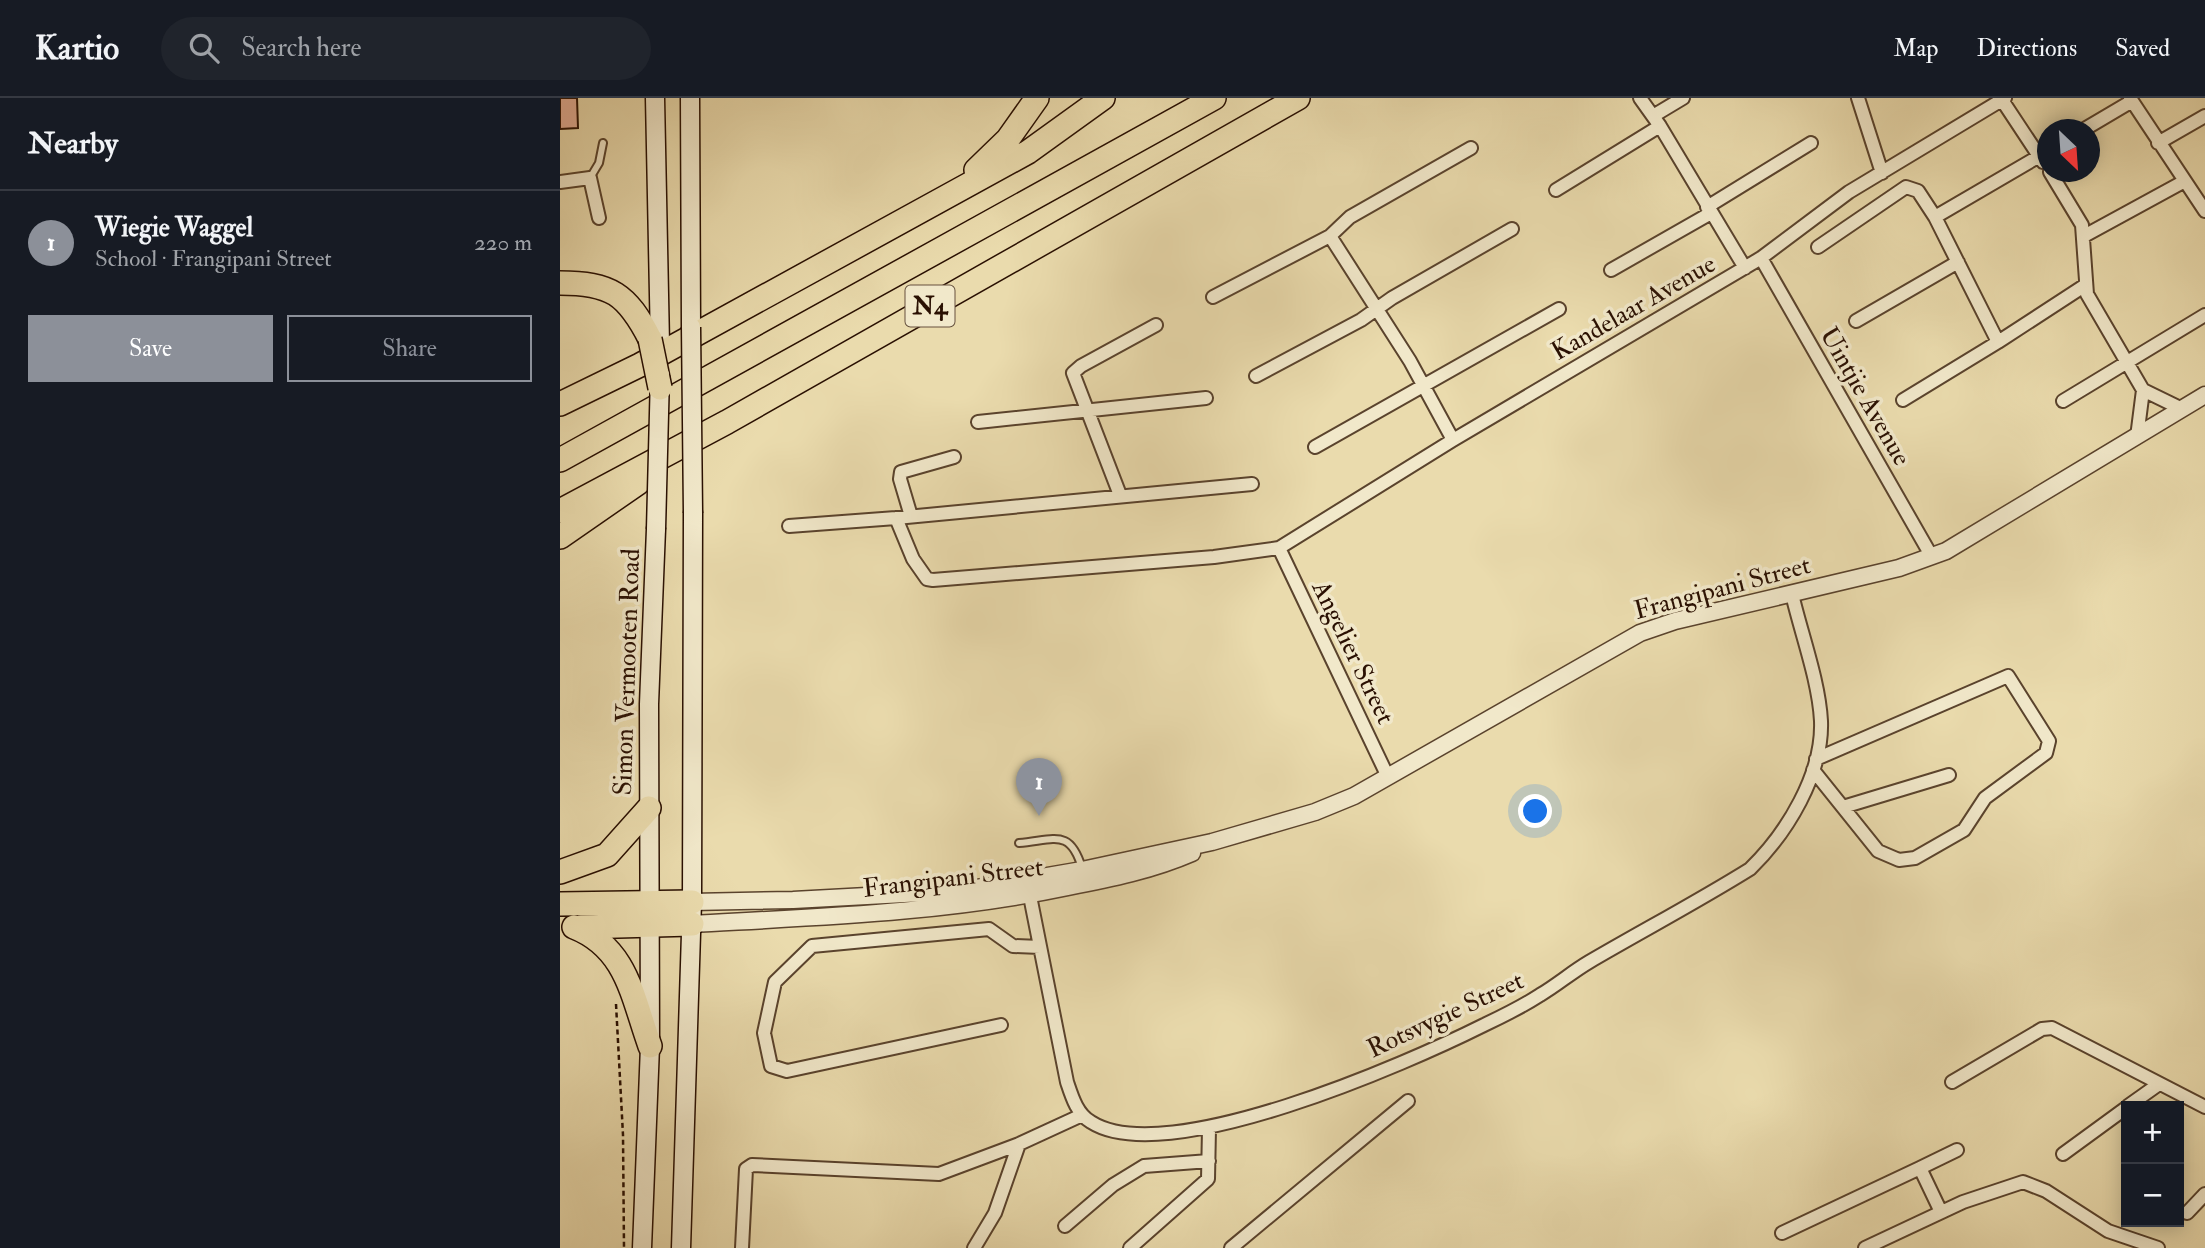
<!DOCTYPE html>
<html lang="en">
<head>
<meta charset="utf-8">
<style>
	:root { --surface:#171b24; --page:#20242c; --text:#f1f3f6; --muted:#9ea1a6; --line:#363941; --accent:#8c9099 }
	body { margin:0; font-family:"IM FELL Double Pica",serif; background:var(--page); color:var(--text) }
	.controls { position:absolute; right:21px; bottom:21px; display:grid; overflow:hidden; border-radius:0px; box-shadow:0 4px 18px #0003 }
	.controls button { width:63px; height:63px; display:grid; place-items:center; padding:0; border:0; border-bottom:2px solid var(--line); background:var(--surface); color:var(--text); font:35px sans-serif }
	.compass { position:absolute; left:1477px; top:21px; width:63px; height:63px; border-radius:50%; background:var(--surface); box-shadow:0 4px 18px #0003; rotate:155deg }
	.you { position:absolute; left:976px; top:714px; width:24px; height:24px; margin:-18px; border:5px solid #fff; border-radius:50%; background:#1a73e8; box-shadow:0 0 0 10px #1a73e833 }
	.badge { display:grid; place-items:center; width:46px; height:46px; border-radius:50%; background:var(--accent); color:#fff; font-size:23px; font-weight:700 }
	.pin { position:absolute; translate:-50% -58px; filter:drop-shadow(0 2px 4px #0008) }
	.pin::after { content:''; position:absolute; top:37px; width:24px; height:21px; background:inherit; clip-path:polygon(0 0,100% 0,50% 100%) }
	.list { margin:0; padding:0; list-style:none }
	h2 { display:flex; justify-content:space-between; align-items:center; height:91px; margin:0; padding:0 28px; font-size:30px }
	h2 small { font-size:23px; font-weight:400; color:var(--muted) }
	.list li { display:grid; grid-template-columns:46px 1fr auto; gap:21px; align-items:center; box-sizing:border-box; height:105px; padding:0 28px; border-top:2px solid var(--line) }
	.list b { display:block; font-size:26px; white-space:nowrap }
	.list p { margin:0; font-size:23px; white-space:nowrap; color:var(--muted) }
	.list em { font-size:23px; font-style:normal; color:var(--muted) }
	.actions { display:flex; gap:14px; padding:21px 28px }
	.actions a { flex:1; padding:16px 0; border:2px solid var(--accent); border-radius:0px; text-align:center; font-size:24px; color:var(--accent) }
	.actions .main { background:var(--accent); color:#fff }
	.icon { flex:none; width:38px; height:38px; fill:none; stroke:currentColor; stroke-width:2; stroke-linecap:round; stroke-linejoin:round }
	.map { position:relative; flex:none; width:1645px; height:1150px; overflow:hidden }
	header { display:flex; align-items:center; gap:42px; box-sizing:border-box; height:98px; padding:0 35px; background:var(--surface); border-bottom:2px solid var(--line) }
	header strong { font-size:33px }
	nav { display:flex; gap:38px; margin-inline-start:auto; font-size:24px }
	.search { width:490px; height:63px; background:var(--page); display:flex; align-items:center; gap:18px; box-sizing:border-box; padding:0 24px; border-radius:38px; color:var(--muted); font-size:26px }
	main { display:flex }
	aside { flex:1; background:var(--surface) }
	.map>svg:first-child { display:block }
</style>
</head>
<body>
<header>
<strong>Kartio</strong>
<div class="search"><svg class="icon" aria-label="search" viewBox="0 0 24 24"><circle cx="10" cy="10" r="6"/><path d="M15 15l6 6"/></svg>Search here</div>
<nav><a>Map</a><a>Directions</a><a>Saved</a></nav>
</header>
<main>
<aside>
<h2>Nearby<small></small></h2>
<ul class="list">
<li><span class="badge">1</span><div><b>Wiegie Waggel</b><p>School · Frangipani Street</p></div><em>220 m</em></li>
</ul>
<div class="actions"><a class="main">Save</a><a>Share</a></div>
</aside>
<div class="map">
<svg width="1645" height="1150" viewBox="0 0 1645 1150">
	<rect width="100%" height="100%" fill="#eadbad"/>
	<filter id="stains"><feTurbulence type="fractalNoise" baseFrequency=".00286" numOctaves="4"/><feColorMatrix values="0 0 0 0 .2 0 0 0 0 .09 0 0 0 0 .02 0 0 0 .5 -.17"/></filter>
	<radialGradient id="worn" r=".72"><stop offset=".6" stop-color="#630" stop-opacity="0"/><stop offset="1" stop-color="#630" stop-opacity=".3"/></radialGradient>
	<path fill="#e5b098" stroke="#2a1002" stroke-width="2" d="M0,0H17L18,30L0,31Z"/>
	<g fill="none" stroke-linecap="round" stroke-linejoin="round">
		<defs>
			<path id="service" d="M30,80L39,65L43,45
				M459,745C495,742 510,730 522,770"/>
			<path id="minor" d="M1080,0L1100,28L1185,170
				M1298,0L1322,75
				M1570,0L1645,113
				M1442,2L1483,64
				M1093,18L1123,0
				M1523,32L1572,3
				M1598,45L1645,18
				M1490,74L1522,127L1527,196L1583,292L1622,311
				M0,84L30,80L39,120
				M996,92L1100,28
				M1147,109L1251,45
				M770,138L790,119L911,50
				M1524,138L1623,84
				M1258,149L1346,89L1358,93L1375,119L1488,53
				M1201,160L1372,459
				M1051,172L1151,115
				M653,199L770,138L850,263L893,342
				M1296,223L1398,164
				M1438,244L1524,188
				M696,278L801,222L832,200L952,131
				M1343,302L1438,244L1375,119
				M1503,303L1645,217
				M418,324L646,300
				M1577,339L1583,292
				M755,349L999,211
				M560,397L513,275L521,268L596,227
				M351,418L340,381L341,374L394,359
				M336,420L692,386
				M229,428L336,420L353,461L367,481L373,482L654,459L719,450L893,342L1201,160L1289,94L1445,0
				M719,450L828,679
				M1253,672L1318,753L1339,762L1355,760L1404,732L1425,700L1486,655L1489,643L1448,578L1256,661
				M1283,709L1389,677
				M468,788L507,984C512,999 517,1016 531,1024C606,1072 848,965 924,927C943,918 963,908 980,897C997,887 1012,874 1029,864C1082,833 1137,804 1190,771C1227,735 1263,676 1261,623C1259,583 1241,535 1232,496
				M441,927L227,973L211,968L204,935L215,884L252,848L429,831L453,848L480,849
				M1392,984L1482,931L1492,930L1645,1009
				M1568,1008L1599,986
				M1503,1056L1566,1010
				M1360,1070L1397,1052
				M1627,1115L1645,1096
				M505,1128L553,1087L584,1068L649,1063
				M1222,1135L1360,1070L1381,1114
				M182,1150L186,1071L192,1067L379,1076L459,1046L522,1017
				M414,1150L435,1115L459,1046
				M570,1150L648,1081L649,1031
				M671,1150L848,1003
				M1305,1150L1403,1104L1463,1084L1486,1093L1548,1133L1598,1150"/>
			<path id="tertiary" d="M132,804L233,802L399,793L522,772L652,744L755,714L794,698L1080,535L1115,523L1339,470L1386,453L1645,297
				M132,826C258,819 385,815 508,789C550,781 593,772 632,755"/>
			<path id="secondary" d="M95,0L100,246
				M130,0L131,229
				M82,1150L90,948L89,606L96,431
				M121,1150L132,804L133,415"/>
			<path id="motorway" d="M416,72L448,41L477,0
				M0,185C51,185 67,196 90,241
				M0,306L80,267L468,54L543,0
				M0,362L654,0
				M0,413L167,324L738,0
				M0,439L78,385
				M0,774L47,757L89,710
				M0,806L132,804
				M14,829C67,850 72,898 90,948
				M21,829L132,826"/>
		</defs>
		<use href="#service" stroke="#5a432d" stroke-width="10"/>
		<use href="#minor" stroke="#5a432d" stroke-width="16"/>
		<use href="#tertiary" stroke="#5a432d" stroke-width="19"/>
		<use href="#secondary" stroke="#2a1002" stroke-width="21"/>
		<use href="#motorway" stroke="#2a1002" stroke-width="26"/>
		<path stroke="#2a1002" stroke-width="2.5" stroke-dasharray="5 3.5" stroke-linecap="butt" d="M56,906L63,1037L64,1150"/>
		<use href="#service" stroke="#f1e8ca" stroke-width="6"/>
		<use href="#minor" stroke="#f1e8ca" stroke-width="12"/>
		<use href="#tertiary" stroke="#f1e8ca" stroke-width="16"/>
		<use href="#secondary" stroke="#f1e8ca" stroke-width="18"/>
		<use href="#motorway" stroke="#eadbad" stroke-width="23"/>
		<defs>
			<path id="secondary-bridge" d="M131,229L133,415
				M96,431L100,277"/>
			<path id="motorway-bridge" d="M90,241L100,290"/>
		</defs>
		<use href="#secondary-bridge" stroke="#2a1002" stroke-width="21" stroke-linecap="butt"/>
		<use href="#motorway-bridge" stroke="#2a1002" stroke-width="26" stroke-linecap="butt"/>
		<use href="#secondary-bridge" stroke="#f1e8ca" stroke-width="18"/>
		<use href="#motorway-bridge" stroke="#eadbad" stroke-width="23"/>
	</g>
	<g text-anchor="middle" stroke-width="7" stroke-linejoin="round" paint-order="stroke">
		<rect fill="#f1e8ca" stroke="#66513e" stroke-width="2" x="345.5" y="187.5" width="49" height="41" rx="5"/>
		<g font-size="24" font-weight="bold" fill="#2a1002">
			<text x="370" y="216">N4</text>
		</g>
		<g font-size="26" fill="#2a1002" stroke="#f1e8ca">
			<text transform="translate(1073 209) rotate(-30)" y="9">Kandelaar Avenue</text>
			<text transform="translate(1306 298) rotate(60)" y="9">Uintjie Avenue</text>
			<text transform="translate(1162 489) rotate(-15)" y="9">Frangipani Street</text>
			<text transform="translate(794 554) rotate(64)" y="9">Angelier Street</text>
			<text transform="translate(66 574) rotate(-88)" y="9">Simon Vermooten Road</text>
			<text transform="translate(393 779) rotate(-7)" y="9">Frangipani Street</text>
			<text transform="translate(885 916) rotate(-25)" y="9">Rotsvygie Street</text>
		</g>
	</g>
	<rect width="100%" height="100%" filter="url(#stains)"/>
	<rect width="100%" height="100%" fill="url(#worn)"/>
</svg>
<div class="controls">
<button>+</button>
<button>−</button>
</div>
<svg class="compass" viewBox="-18 -18 36 36"><path d="M0-13l5 13h-10z" fill="#e53935"/><path d="M0 13l5-13h-10z" fill="#9ea1a6"/></svg>
<div class="you"></div>
<div class="pin badge" style="left:479px;top:718px">1</div>
</div>
</main>
</body>
</html>
